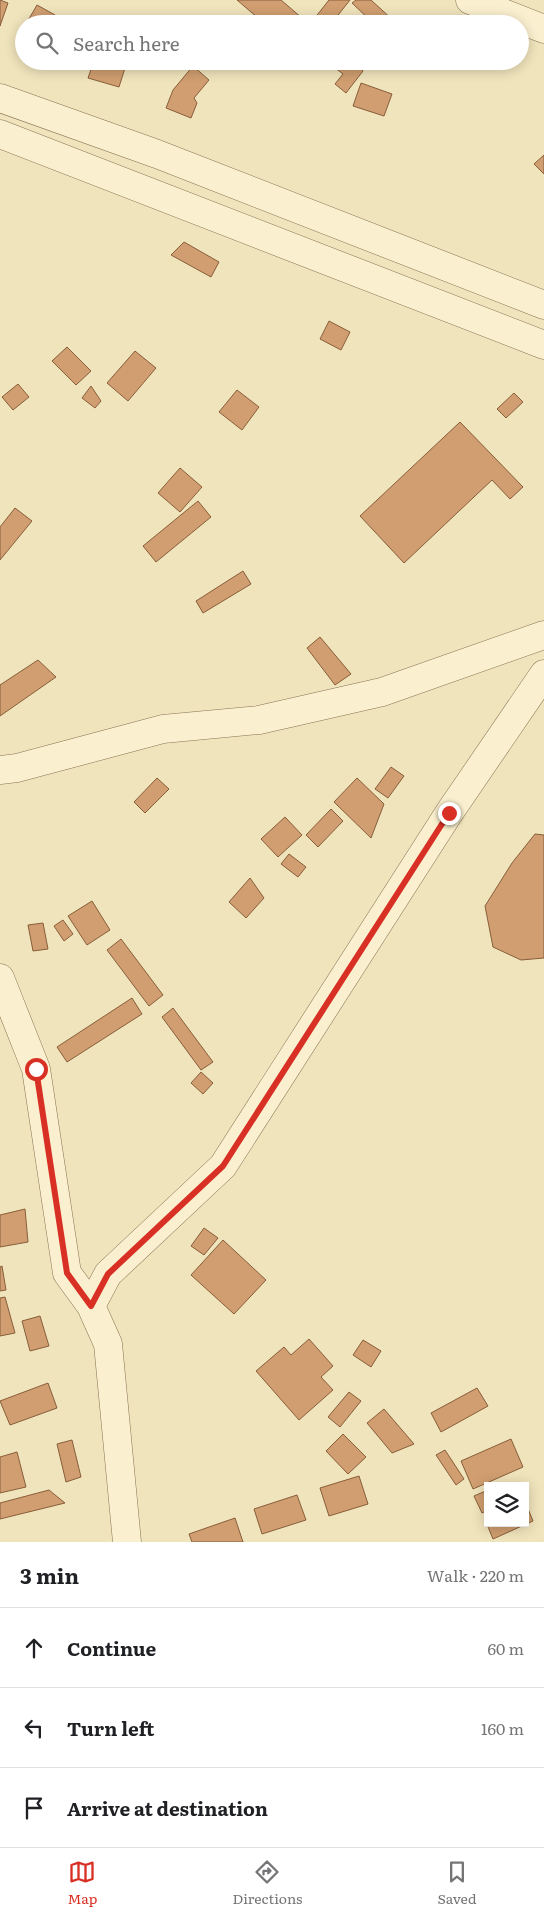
<!DOCTYPE html>
<html lang="en">
<head>
<meta charset="utf-8">
<style>
	:root { --surface:#fff; --page:#f6f6f6; --text:#202124; --muted:#757577; --line:#e0e0e0; --accent:#d93025 }
	body { margin:0; font-family:Literata,serif; background:var(--page); color:var(--text) }
	.controls { position:absolute; right:15px; bottom:15px; display:grid; overflow:hidden; border-radius:0px; box-shadow:0 2px 12px #0003 }
	.controls button { width:45px; height:45px; display:grid; place-items:center; padding:0; border:0; border-bottom:1px solid var(--line); background:var(--surface); color:var(--text); font:25px sans-serif }
	.stop { position:absolute; width:15px; height:15px; margin:-11px; border:4px solid #d93025; border-radius:50%; background:#fff }
	.stop.end { background:#d93025; border-color:#fff; box-shadow:0 1px 5px #0008 }
	.list { margin:0; padding:0; list-style:none }
	h2 { display:flex; justify-content:space-between; align-items:center; height:65px; margin:0; padding:0 20px; font-size:21px }
	h2 small { font-size:16px; font-weight:400; color:var(--muted) }
	.list li { display:grid; grid-template-columns:32px 1fr auto; gap:15px; align-items:center; box-sizing:border-box; height:80px; padding:0 20px; border-top:1px solid var(--line) }
	.list b { display:block; font-size:19px; white-space:nowrap }
	.list em { font-size:16px; font-style:normal; color:var(--muted) }
	.icon { flex:none; width:28px; height:28px; fill:none; stroke:currentColor; stroke-width:2; stroke-linecap:round; stroke-linejoin:round }
	.map { position:relative; flex:none; width:544px; height:1542px; overflow:hidden }
	.search { position:absolute; background:var(--surface); box-shadow:0 2px 12px #0003; left:15px; right:15px; top:15px; height:55px; display:flex; align-items:center; gap:12px; box-sizing:border-box; padding:0 18px; border-radius:28px; color:var(--muted); font-size:19px }
	.sheet { height:305px; background:var(--surface) }
	nav { display:flex; justify-content:space-around; align-items:center; box-sizing:border-box; height:70px; border-top:1px solid var(--line); background:var(--surface); font-size:14px; color:var(--muted) }
	nav a { display:grid; justify-items:center; gap:2px }
	nav .on { color:var(--accent) }
	.map>svg:first-child { display:block }
</style>
</head>
<body>
<div class="map">
<svg width="544" height="1542" viewBox="0 0 544 1542">
	<rect width="100%" height="100%" fill="#f0e4bc"/>
	<path fill="#d09e70" stroke="#885e3a" d="M0,0L8,3L0,26Z
		M237,0H281L309,24H265Z
		M329,0H350L331,24H321L314,19Z
		M356,0H371L394,21L391,24H374L352,3Z
		M37,5L55,15L50,24H26Z
		M94,61H143L125,68L119,87L88,78Z
		M332,61H351L363,71L346,93L335,84L343,74L330,64Z
		M193,66L209,80L194,98L197,103L191,118L166,108L173,90Z
		M361,83L392,94L384,116L353,106Z
		M544,155V174L534,164Z
		M184,242L219,262L211,277L171,255Z
		M329,321L350,332L341,350L320,339Z
		M67,347L91,371L76,385L52,361Z
		M135,351L156,368L128,401L107,383Z
		M18,384L29,397L13,410L2,397Z
		M91,386L101,401L95,408L82,398Z
		M237,390L259,407L242,430L219,412Z
		M514,393L523,402L506,418L497,409Z
		M460,422L523,487L510,499L492,480L404,563L360,516Z
		M180,468L202,487L180,512L158,493Z
		M198,501L211,517L156,562L143,546Z
		M15,508L32,521L0,560V527Z
		M243,571L251,584L203,613L196,601Z
		M320,637L351,674L335,685L307,648Z
		M38,660L56,677L0,716V685Z
		M391,767L404,776L388,798L375,789Z
		M157,778L169,789L145,813L134,802Z
		M357,778L384,804L371,838L334,802Z
		M331,809L343,821L318,847L306,835Z
		M285,817L302,835L278,857L261,839Z
		M535,834L544,835V958L521,960L493,947L485,906L512,863Z
		M289,854L306,867L298,877L281,864Z
		M250,878L264,898L246,918L229,902Z
		M92,901L110,930L87,945L68,916Z
		M63,920L73,934L64,941L54,926Z
		M43,923L48,949L33,951L28,925Z
		M121,939L163,995L149,1006L107,950Z
		M132,998L142,1014L67,1062L57,1047Z
		M173,1008L213,1062L201,1070L162,1017Z
		M201,1072L213,1083L203,1094L191,1083Z
		M25,1209L28,1242L0,1247V1215Z
		M204,1228L218,1238L204,1255L191,1246Z
		M223,1240L266,1280L234,1314L191,1275Z
		M2,1266L6,1290L0,1291V1267Z
		M5,1297L15,1333L0,1336V1298Z
		M40,1316L49,1346L30,1351L22,1321Z
		M309,1339L333,1366L321,1377L333,1390L299,1420L256,1371L284,1347L291,1355Z
		M363,1340L381,1351L371,1367L353,1355Z
		M48,1383L57,1408L10,1425L0,1401Z
		M477,1388L488,1406L441,1432L431,1413Z
		M349,1392L361,1401L340,1427L328,1417Z
		M384,1409L414,1444L392,1453L367,1423Z
		M343,1434L366,1457L348,1474L326,1451Z
		M511,1439L523,1467L473,1489L461,1461Z
		M72,1440L81,1477L66,1482L57,1444Z
		M445,1450L464,1479L456,1485L436,1455Z
		M17,1452L26,1487L0,1493V1457Z
		M359,1476L368,1504L329,1516L320,1488Z
		M49,1490L65,1503L0,1519V1503Z
		M488,1490V1510L482,1513L474,1496Z
		M297,1495L306,1520L262,1534L254,1509Z
		M526,1504L533,1521L493,1539L486,1522L525,1523Z
		M235,1518L243,1542H192L189,1534Z"/>
	<g fill="none" stroke-linecap="round" stroke-linejoin="round">
		<defs>
			<path id="minor" d="M470,0L544,29
				M0,98L157,154L544,305
				M0,134L544,345
				M0,770L17,768L163,729L259,720L382,692L544,635
				M0,978L36,1069L67,1273L91,1306L108,1344L127,1542
				M91,1306L108,1274L223,1166L449,813L544,674"/>
		</defs>
		<use href="#minor" stroke="#887355" stroke-width="29"/>
		<use href="#minor" stroke="#faf0cf" stroke-width="28"/>
	</g>
	<g fill="none" stroke-linecap="round" stroke-linejoin="round">
		<path stroke="#d93025" stroke-width="6" d="M36,1069L67,1273L91,1306L108,1274L223,1166L449,813"/>
	</g>
</svg>
<div class="controls">
<button><svg class="icon" aria-label="layers" viewBox="0 0 24 24"><path d="M12 4l9 5-9 5-9-5zM3 14l9 5 9-5"/></svg></button>
</div>
<div class="stop" style="left:36px;top:1069px"></div>
<div class="stop end" style="left:449px;top:813px"></div>
<div class="search"><svg class="icon" aria-label="search" viewBox="0 0 24 24"><circle cx="10" cy="10" r="6"/><path d="M15 15l6 6"/></svg>Search here</div>
</div>
<section class="sheet">
<h2>3 min<small>Walk · 220 m</small></h2>
<ul class="list">
<li><svg class="icon" aria-label="ahead" viewBox="0 0 24 24"><path d="M12 20V5M6 11l6-6 6 6"/></svg><div><b>Continue</b></div><em>60 m</em></li>
<li><svg class="icon" aria-label="left" viewBox="0 0 24 24"><path d="M17 20v-9H6M10 6l-5 5 5 5"/></svg><div><b>Turn left</b></div><em>160 m</em></li>
<li><svg class="icon" aria-label="arrive" viewBox="0 0 24 24"><path d="M6 21V4h12l-3 4 3 4H6"/></svg><div><b>Arrive at destination</b></div></li>
</ul>
</section>
<nav>
<a class="on"><svg class="icon" aria-label="map" viewBox="0 0 24 24"><path d="M3 6l6-2 6 2 6-2v14l-6 2-6-2-6 2zM9 4v14M15 6v14"/></svg>Map</a>
<a><svg class="icon" aria-label="directions" viewBox="0 0 24 24"><path d="M12 3l9 9-9 9-9-9zM9 14v-3h6M13 9l2 2-2 2"/></svg>Directions</a>
<a><svg class="icon" aria-label="saved" viewBox="0 0 24 24"><path d="M7 4h10v16l-5-4-5 4z"/></svg>Saved</a>
</nav>
</body>
</html>
